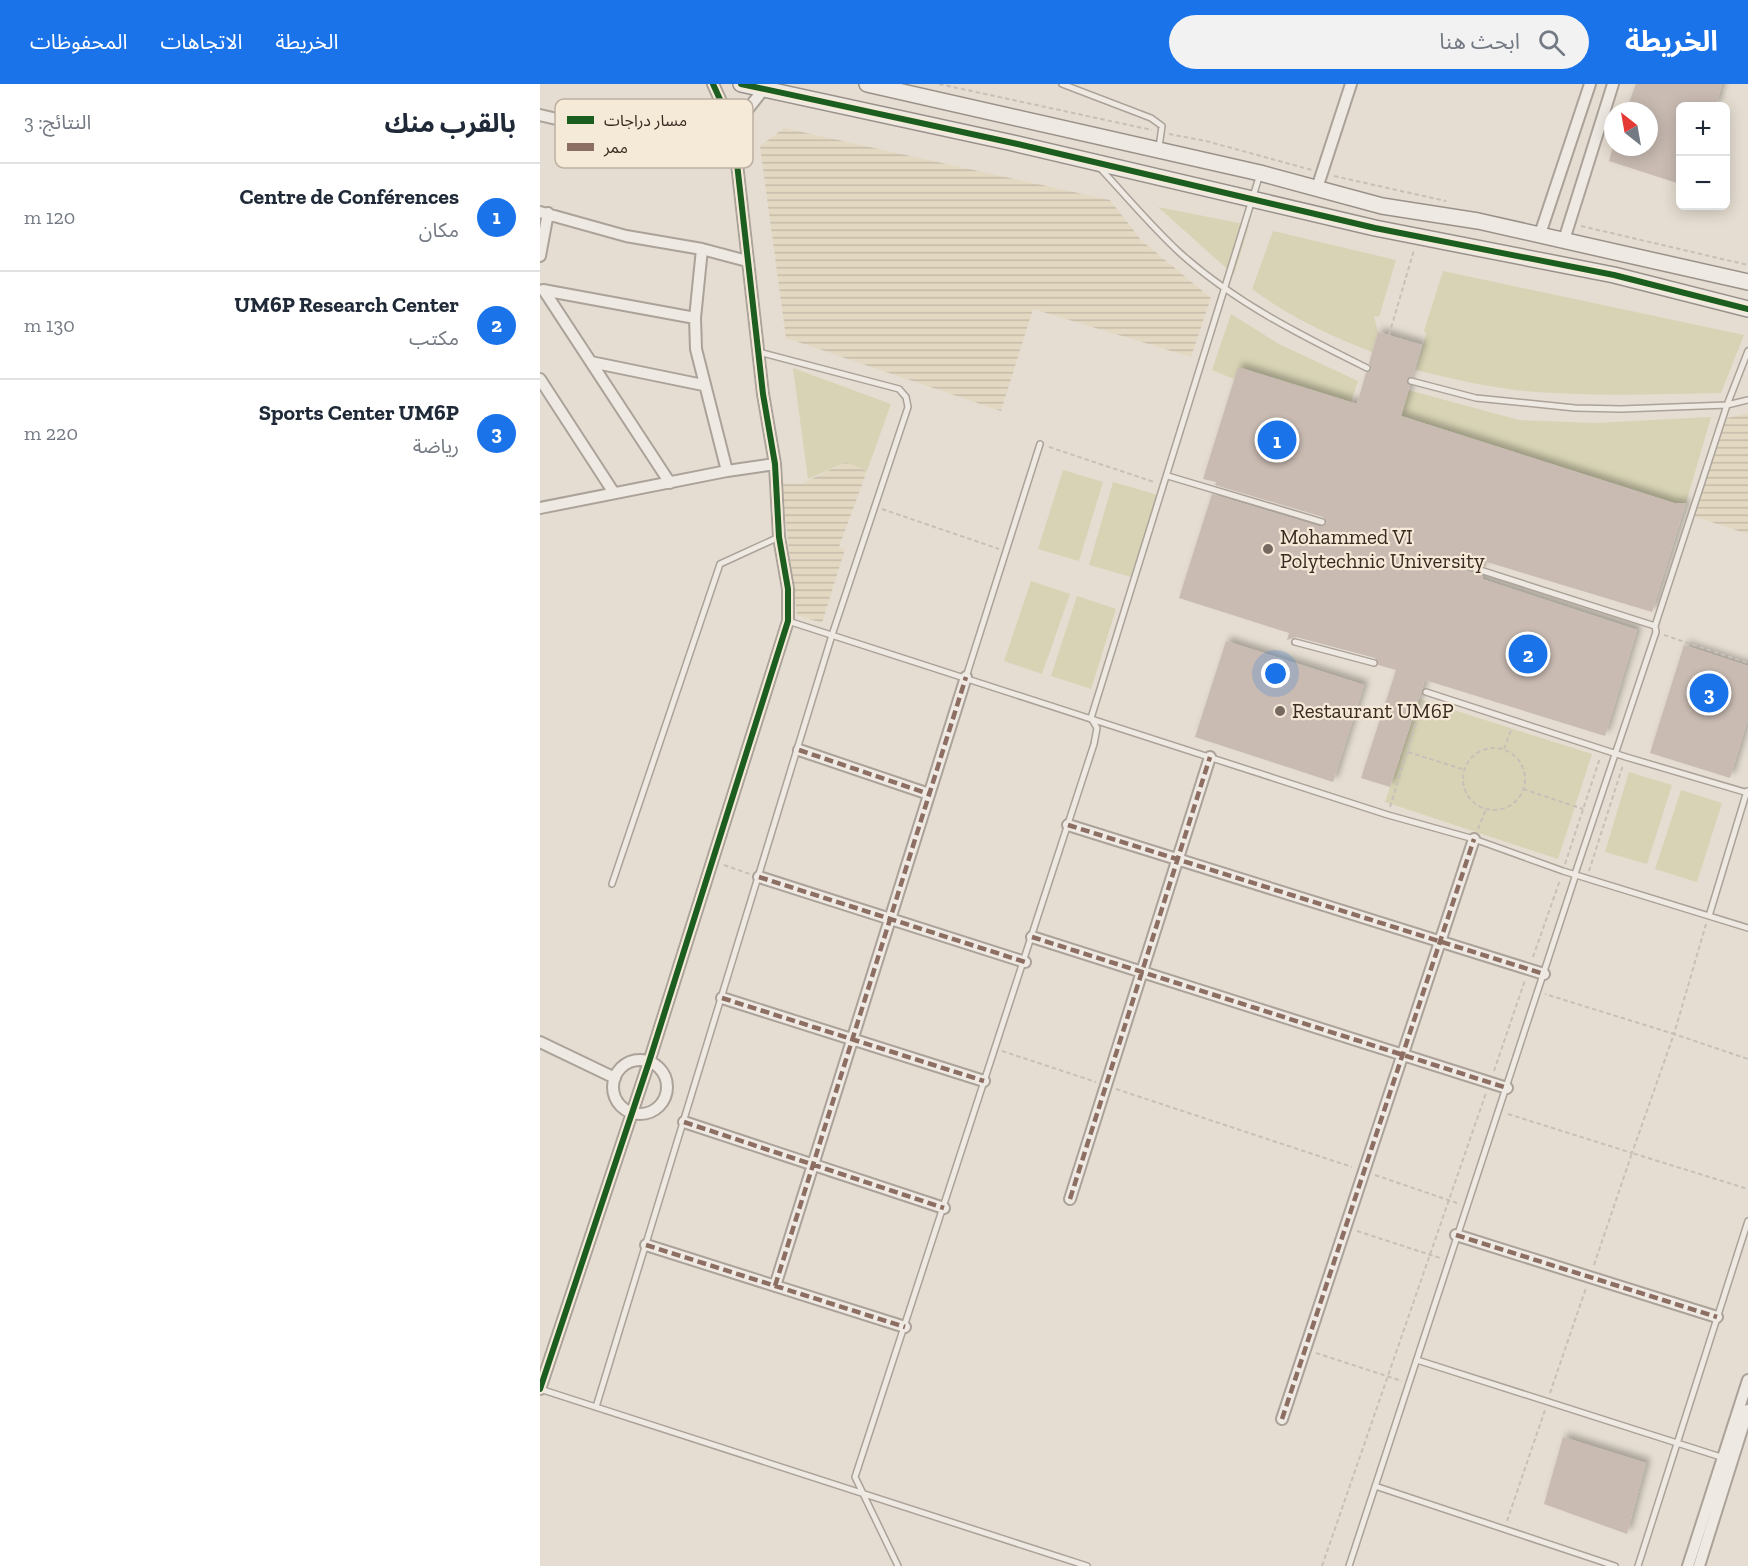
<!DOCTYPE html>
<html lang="ar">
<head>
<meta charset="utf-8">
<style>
	:root { --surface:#fff; --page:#f2f2f3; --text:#1f2937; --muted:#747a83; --line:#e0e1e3; --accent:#1a73e8 }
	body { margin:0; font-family:"Zilla Slab","Noto Sans Arabic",serif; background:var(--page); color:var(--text); direction:rtl }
	.controls { position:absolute; right:18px; top:18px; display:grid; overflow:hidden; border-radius:9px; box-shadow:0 3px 15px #0003 }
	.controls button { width:54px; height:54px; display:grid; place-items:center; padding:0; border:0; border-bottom:2px solid var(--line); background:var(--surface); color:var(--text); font:30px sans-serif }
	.compass { position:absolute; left:1064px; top:18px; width:54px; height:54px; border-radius:50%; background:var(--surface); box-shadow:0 3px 15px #0003; rotate:329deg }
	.you { position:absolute; left:736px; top:590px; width:21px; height:21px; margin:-15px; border:4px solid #fff; border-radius:50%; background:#1a73e8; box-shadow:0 0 0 9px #1a73e833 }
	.badge { display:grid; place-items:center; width:39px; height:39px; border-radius:50%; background:var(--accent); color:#fff; font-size:20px; font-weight:700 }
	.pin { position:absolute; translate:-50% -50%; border:3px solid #fff; box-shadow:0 2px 6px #0006 }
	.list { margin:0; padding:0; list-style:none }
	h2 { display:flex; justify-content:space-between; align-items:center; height:78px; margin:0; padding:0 24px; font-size:26px }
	h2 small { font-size:20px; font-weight:400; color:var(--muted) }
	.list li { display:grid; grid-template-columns:39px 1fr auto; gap:18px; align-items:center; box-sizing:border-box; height:108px; padding:0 24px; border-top:2px solid var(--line) }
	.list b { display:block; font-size:22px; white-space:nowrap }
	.list p { margin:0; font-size:20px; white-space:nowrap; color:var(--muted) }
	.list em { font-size:20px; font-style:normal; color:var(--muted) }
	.icon { flex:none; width:33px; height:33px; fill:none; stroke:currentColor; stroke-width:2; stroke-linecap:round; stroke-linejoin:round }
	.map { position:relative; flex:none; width:1208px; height:1482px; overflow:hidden; direction:ltr }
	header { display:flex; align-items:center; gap:36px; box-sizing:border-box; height:84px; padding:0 30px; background:var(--accent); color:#fff }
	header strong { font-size:28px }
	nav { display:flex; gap:33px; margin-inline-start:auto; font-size:21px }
	.search { width:420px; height:54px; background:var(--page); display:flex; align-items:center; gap:15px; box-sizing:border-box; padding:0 21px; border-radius:33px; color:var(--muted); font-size:22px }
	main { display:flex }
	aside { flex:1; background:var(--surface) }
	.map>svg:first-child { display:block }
</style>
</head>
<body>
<header>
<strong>الخريطة</strong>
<div class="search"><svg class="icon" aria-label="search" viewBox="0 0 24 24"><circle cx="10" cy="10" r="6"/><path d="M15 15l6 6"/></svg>ابحث هنا</div>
<nav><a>الخريطة</a><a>الاتجاهات</a><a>المحفوظات</a></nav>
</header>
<main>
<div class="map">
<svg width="1208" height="1482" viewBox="0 0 1208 1482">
	<defs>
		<pattern id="farmland-rules" width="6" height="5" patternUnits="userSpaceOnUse" patternTransform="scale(1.5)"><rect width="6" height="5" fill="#e3d9c3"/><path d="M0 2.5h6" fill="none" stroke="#c4baa7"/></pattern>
		<filter id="shadow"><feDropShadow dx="4.5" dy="-4.5" stdDeviation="3" flood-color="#0004"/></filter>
	</defs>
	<rect width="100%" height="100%" fill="#e5ddd1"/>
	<path fill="url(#farmland-rules)" d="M244,44L570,116L601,156L671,214L651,273L493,225L461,327L246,254L220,62Z
		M1208,329V450L1153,432L1183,335Z
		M306,378L327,387L299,463L305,465L282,539L257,531L241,399L261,400Z"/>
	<path fill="#d7d3b4" d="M618,123L709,141L694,191Z
		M733,147L856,176L839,233L834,232L838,248L832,268C788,251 750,233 712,205Z
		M903,187L1204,251L1181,309C1116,310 1050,313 984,307C948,303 912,295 876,286L886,250L884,247Z
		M691,230L739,260L818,297L811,318L698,284L694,295L672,286Z
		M253,284L351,320L327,387L306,378L268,395Z
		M868,306L979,336L1054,339L1171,333L1146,419H1134L861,332Z
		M523,386L563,398L539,477L498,465Z
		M573,398L618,411L595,494L549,481Z
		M491,497L530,510L502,590L464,577Z
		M537,512L576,525L551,605L511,592Z
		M879,615L1052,670L1018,775L845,718Z
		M1089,688L1132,701L1107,780L1065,768Z
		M1141,706L1182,719L1157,798L1115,785Z"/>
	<path fill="#c9bbb2" filter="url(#shadow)" d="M1096,0H1182L1176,22H1140V100L1069,77L1073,63H1109V27H1086Z
		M838,248L882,261L872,292L867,295L870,302L861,332L1134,419H1146L1112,528L947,478L946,483L916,473L911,476L913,482L943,492L942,495L1097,546L1065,652L885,596L850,703L821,694L856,586L838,581L835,574L756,553L747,556L749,549L639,514L672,410L781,443L787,439L783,433L675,401L676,398L663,395L698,283L817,320L826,289L832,286L829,279Z
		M686,557L824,601L793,698L655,653Z
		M1144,561L1208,582V635L1190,694L1110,669Z
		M1023,1353L1106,1379L1087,1450L1004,1420Z"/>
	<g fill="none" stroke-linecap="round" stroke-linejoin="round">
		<defs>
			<path id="lane" d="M522,0L611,34L622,42L619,63
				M560,84C586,112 611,142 639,168C694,218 762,252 827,284
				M871,297L936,314L1035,324L1081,325L1187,321L1208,316
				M628,392L782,438
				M915,478L1115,542
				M248,537L848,731L934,755L1023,787L1208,844
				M755,558L834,579
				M426,593L500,360
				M886,608L1086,673L1208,709
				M1035,790L1116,548L1115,542L1187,321L1208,267
				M72,800L180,480L239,453
				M1169,832L1207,707
				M877,1276L1184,1374
				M0,1305L547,1482
				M56,1323L292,551L368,323L366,313L359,305L219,268
				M835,1402L1075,1482
				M358,1482L315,1393L554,660L557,644L551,634L720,90
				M809,1482L1036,790
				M1098,1482L1208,1137"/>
			<path id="street" d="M0,31L198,77
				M193,44L223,6
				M777,104L811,0
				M0,128L86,152L162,165L207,177
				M1000,150L1050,0
				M1024,156L1073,0
				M162,165L155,234L156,265L187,387
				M0,172L8,129
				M3,206L155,234
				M5,208L130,399
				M51,278L163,301
				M0,295L74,409
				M0,424L187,387L235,380
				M259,666L389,710
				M528,741L1004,890
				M219,793L485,878
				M492,853L967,1004
				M182,914L444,997
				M0,958L75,994
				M73 1003a27 27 0 1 1 54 0a27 27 0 1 1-54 0Z
				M144,1038L404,1124
				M530,1115L670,673
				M916,1151L1177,1233
				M106,1161L365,1243
				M235,1202L426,593
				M0,1305L109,978L248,537V505L239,453L235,380L223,310L193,44L173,0
				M742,1335L934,755
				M1148,1482L1208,1296
				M1159,1482L1208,1326"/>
			<path id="secondary" d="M201,0L473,59L835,144L1074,191L1208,225
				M327,0L720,89L842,122L938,137L1208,198"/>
		</defs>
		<use href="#lane" stroke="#aba299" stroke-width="8"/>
		<use href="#street" stroke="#aba299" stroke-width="14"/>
		<use href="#secondary" stroke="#9a928a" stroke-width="18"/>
		<path stroke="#c6c0b9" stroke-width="2" stroke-dasharray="4.5 3" stroke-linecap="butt" d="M399,0L612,46
			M629,50L666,57L772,86
			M794,92L906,117
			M1041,142L1208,181
			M849,251L874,166
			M509,363L614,398
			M342,425L459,465
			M1124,551L1208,579
			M923 695a31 31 0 1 1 62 0a31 31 0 1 1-62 0Z
			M964,665L971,646
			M868,668L925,686
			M983,705L1043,725
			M850,723L883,617
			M938,745L946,725
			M1025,780L1060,674
			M184,781L210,790
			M1049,787L1083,681
			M1166,840L1134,950L1208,975
			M993,873L1020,796
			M462,967L556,998
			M954,987L985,896
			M576,1005L812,1083
			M968,1030L1092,1069L1134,950L1005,910
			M835,1091L917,1119
			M817,1147L900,1174
			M1054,1181L1092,1069L1208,1105
			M776,1269L862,1297
			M1010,1309L1046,1204
			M967,1437L1005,1326
			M782,1482L946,1009"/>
		<use href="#lane" stroke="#eee9e2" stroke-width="5"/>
		<use href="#street" stroke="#eee9e2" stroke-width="10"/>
		<use href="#secondary" stroke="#eee9e2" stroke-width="15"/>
		<path stroke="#8d6e63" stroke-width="4.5" stroke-dasharray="9 4.5" stroke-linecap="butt" d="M259,666L389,710
			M528,741L1004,890
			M219,793L485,878
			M492,853L967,1004
			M182,914L444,997
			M144,1038L404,1124
			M530,1115L670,673
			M916,1151L1177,1233
			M106,1161L365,1243
			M235,1202L426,593
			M742,1335L934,755"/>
		<defs>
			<path id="cycleway" d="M201,0L473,59L835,144L1074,191L1208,225
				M0,1305L109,978L248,537V505L239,453L235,380L223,310L193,44L173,0"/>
		</defs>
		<use href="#cycleway" stroke="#f5e9d8" stroke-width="10"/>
		<use href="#cycleway" stroke="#1b5e20" stroke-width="6"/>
	</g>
	<g fill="#76695f" stroke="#f5e9d8" stroke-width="2">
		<circle cx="728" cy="465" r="6"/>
		<circle cx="740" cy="627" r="6"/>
	</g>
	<g text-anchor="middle" stroke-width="4.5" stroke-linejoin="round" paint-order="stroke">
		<g font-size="21" fill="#3a2a21" stroke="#f5e9d8" text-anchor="start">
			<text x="740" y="460">Mohammed VI<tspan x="740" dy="24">Polytechnic University</tspan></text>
			<text x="752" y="634">Restaurant UM6P</text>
		</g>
	</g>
	<rect x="15" y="15" width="198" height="69" rx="9" fill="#f5e9d8" stroke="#bdb0a1" stroke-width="1.5"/>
	<rect x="27" y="32" width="27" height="8" fill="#1b5e20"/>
	<rect x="27" y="59" width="27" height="8" fill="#8d6e63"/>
	<g font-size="16" fill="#3a2a21">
		<text x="64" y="42">مسار دراجات</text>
		<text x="64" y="69">ممر</text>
	</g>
</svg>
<div class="controls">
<button>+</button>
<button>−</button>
</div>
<svg class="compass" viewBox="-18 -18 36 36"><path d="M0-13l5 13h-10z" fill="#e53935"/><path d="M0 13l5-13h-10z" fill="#747a83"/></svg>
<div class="you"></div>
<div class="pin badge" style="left:737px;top:356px">1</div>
<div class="pin badge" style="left:988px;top:570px">2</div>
<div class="pin badge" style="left:1169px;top:609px">3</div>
</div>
<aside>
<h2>بالقرب منك<small>النتائج: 3</small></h2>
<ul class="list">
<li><span class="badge">1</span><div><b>Centre de Conférences</b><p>مكان</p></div><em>120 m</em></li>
<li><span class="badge">2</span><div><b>UM6P Research Center</b><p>مكتب</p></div><em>130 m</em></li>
<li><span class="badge">3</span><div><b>Sports Center UM6P</b><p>رياضة</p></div><em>220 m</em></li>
</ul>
</aside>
</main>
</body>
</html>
